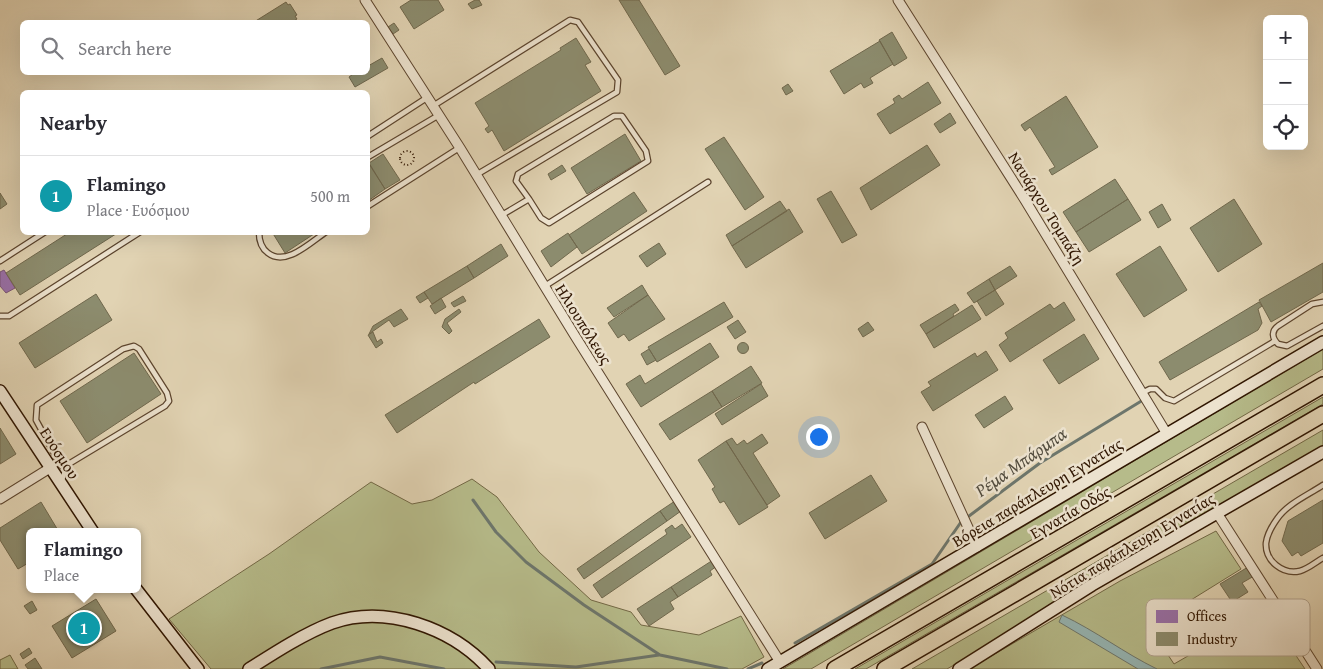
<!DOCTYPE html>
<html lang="en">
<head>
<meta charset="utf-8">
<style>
	:root { --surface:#fff; --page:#f7f7f7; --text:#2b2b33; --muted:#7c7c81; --line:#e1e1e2; --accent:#ea580c }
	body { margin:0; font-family:"Gentium Book Plus",serif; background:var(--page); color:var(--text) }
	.controls { position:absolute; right:15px; top:15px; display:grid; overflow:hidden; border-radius:8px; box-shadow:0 5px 20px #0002 }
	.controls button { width:45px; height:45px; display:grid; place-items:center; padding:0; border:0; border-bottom:1px solid var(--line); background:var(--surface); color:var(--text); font:25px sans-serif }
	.you { position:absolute; left:818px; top:436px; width:18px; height:18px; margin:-12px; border:4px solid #fff; border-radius:50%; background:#1a73e8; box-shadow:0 0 0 8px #1a73e833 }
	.badge { display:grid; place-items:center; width:32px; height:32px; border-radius:50%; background:var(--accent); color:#fff; font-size:16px; font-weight:700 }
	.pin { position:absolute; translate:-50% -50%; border:2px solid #fff; box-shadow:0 1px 5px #0006 }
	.popup { position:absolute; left:26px; top:528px; width:115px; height:65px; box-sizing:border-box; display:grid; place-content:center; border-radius:8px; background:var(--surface); filter:drop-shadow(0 1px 4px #0005); font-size:16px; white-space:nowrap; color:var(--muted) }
	.popup b { font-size:19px; color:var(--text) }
	.popup::after { content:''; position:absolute; left:50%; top:100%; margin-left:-10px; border:10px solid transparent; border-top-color:var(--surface) }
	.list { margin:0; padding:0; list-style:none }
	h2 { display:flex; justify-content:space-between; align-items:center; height:65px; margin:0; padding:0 20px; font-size:21px }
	h2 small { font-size:16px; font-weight:400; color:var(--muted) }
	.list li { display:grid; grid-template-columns:32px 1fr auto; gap:15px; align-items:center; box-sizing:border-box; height:80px; padding:0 20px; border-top:1px solid var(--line) }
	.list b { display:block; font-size:19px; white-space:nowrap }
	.list p { margin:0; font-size:16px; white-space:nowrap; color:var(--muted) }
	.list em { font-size:16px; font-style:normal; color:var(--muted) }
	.icon { flex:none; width:28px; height:28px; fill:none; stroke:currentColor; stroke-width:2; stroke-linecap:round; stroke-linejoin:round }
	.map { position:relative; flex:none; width:1323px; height:669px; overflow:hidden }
	.search { position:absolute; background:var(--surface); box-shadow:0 5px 20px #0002; left:20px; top:20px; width:350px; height:55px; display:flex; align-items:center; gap:12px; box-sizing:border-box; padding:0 18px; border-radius:8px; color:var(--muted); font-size:19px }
	.panel { position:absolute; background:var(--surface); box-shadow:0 5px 20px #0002; left:20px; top:90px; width:350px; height:145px; border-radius:8px }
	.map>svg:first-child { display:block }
</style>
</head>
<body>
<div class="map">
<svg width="1323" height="669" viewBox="0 0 1323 669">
	<rect width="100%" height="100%" fill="#e1d3b3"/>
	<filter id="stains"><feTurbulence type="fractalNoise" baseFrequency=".004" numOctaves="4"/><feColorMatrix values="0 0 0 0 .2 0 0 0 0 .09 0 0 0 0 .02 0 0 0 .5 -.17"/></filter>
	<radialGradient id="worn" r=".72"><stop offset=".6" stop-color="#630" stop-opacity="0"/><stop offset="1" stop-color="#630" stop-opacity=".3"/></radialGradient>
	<path fill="#b6bb8a" stroke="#726845" d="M1323,349V369L811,669H783Z
		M1323,397V404L866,669H855Z
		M1323,430V449L947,669H912Z
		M472,479L497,497L539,552L591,600L631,612L641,625L699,635L741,616L764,657L742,669H211L169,619L269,554L371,482L412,504L432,500Z
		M1216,531L1241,569L1149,626L1174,664L1266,611L1305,669H969L1120,581Z
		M10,655L18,669H0V660Z"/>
	<path fill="#96b6b4" stroke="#6d766c" d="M1062,615C1096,631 1124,653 1157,669H1138L1059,622Z"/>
	<path fill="#9970ab" stroke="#795578" d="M4,270L15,288L6,293L0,286V272Z"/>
	<path fill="#8c8c6e" stroke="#70684d" d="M411,0H438L444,10L414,29L400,7Z
		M475,0H479L482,5L472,9L468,4Z
		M619,0H639L680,66L665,75Z
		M286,2L288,5L290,4L297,15L295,16L297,19L292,22H254Z
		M394,23L399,30L393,34L388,27Z
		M892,32L907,58L894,66L879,40Z
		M576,38L591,62L585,65L601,91L504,151L492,130L488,133L485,129L489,126L475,103L561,50L560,48Z
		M880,41L893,64L870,78L873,83L864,88L861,83L844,94L830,71Z
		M382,58L388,68L355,87L349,77L356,72H368V66Z
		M928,82L941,103L890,134L877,114L895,103L893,99L899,95L902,99Z
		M788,84L793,91L786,95L782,88Z
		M1066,96L1098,147L1052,175L1049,170L1055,167L1030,127L1025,131L1021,125Z
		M950,113L956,123L940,133L934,124Z
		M625,134L641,161L587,194L571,168Z
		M724,137L764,197L745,210L705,149Z
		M927,145L940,165L871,210L860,188Z
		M383,154L400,180L385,189L369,163Z
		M369,164L385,189L368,201V165Z
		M562,165L566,171L551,180L548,174Z
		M1115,179L1128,199L1076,232L1063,212Z
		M831,191L857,235L842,243L817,199Z
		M634,192L647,211L582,254L569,235Z
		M0,193L7,204L0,209Z
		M1128,199L1141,220L1089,252L1076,232Z
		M1234,199L1262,244L1218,272L1190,228Z
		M780,201L787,211L732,246L726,235Z
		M1162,204L1171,220L1158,228L1149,212Z
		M789,209L803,232L746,268L732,246Z
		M70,232H119L20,295L6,273Z
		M272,232H317L285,253Z
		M568,233L577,247L551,267L541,251Z
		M659,243L666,254L647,267L639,256Z
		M501,244L508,256L474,278L467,266Z
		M1160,246L1187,290L1144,317L1116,274Z
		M1323,263V292L1271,322L1259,300Z
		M467,266L474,278L432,304L424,292Z
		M1010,266L1017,276L995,290L989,279Z
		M989,279L995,290L974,303L967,293Z
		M642,285L648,295L614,317L607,308Z
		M995,290L1004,304L986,316L977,301Z
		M424,292L428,298L420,303L416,297Z
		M96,294L112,320L35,368L19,343Z
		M648,295L665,319L629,341L624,334L618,338L608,323Z
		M463,296L466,301L454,307L451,303Z
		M441,298L446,307L435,314L430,306Z
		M724,302L733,317L657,362L648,347Z
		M1064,302L1075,320L1010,362L999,345L1008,338L1005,333L1050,304L1054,309Z
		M1259,302L1262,306L1258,309L1262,323L1258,330L1170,380L1159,362Z
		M955,304L959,310L953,314L954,316L926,334L920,325Z
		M972,305L981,319L934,348L926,334Z
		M401,309L408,319L394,327L389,320L369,334L373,326Z
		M459,309L461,312L447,323L452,331L449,334L442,327L445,319Z
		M539,319L550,337L475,384L474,382L397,433L385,415Z
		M738,320L746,332L735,339L727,327Z
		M868,322L874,330L863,337L858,329Z
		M373,332L377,342L381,339L383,343L376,348L368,335Z
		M1084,334L1099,359L1059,384L1043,360Z
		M737.5 348a5.5 5.5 0 1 1 11 0a5.5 5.5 0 1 1-11 0Z
		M710,343L719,357L641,407L626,384L640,375L645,384Z
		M649,349L656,360L647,365L641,354Z
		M986,351L998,370L933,411L921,392L931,386L928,382L975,353L977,357Z
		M134,353L161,394L87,443L60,401Z
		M751,366L762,383L722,407L712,391Z
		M761,384L768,396L722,425L715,414Z
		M712,391L722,407L670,440L659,424Z
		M1005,396L1013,409L984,428L975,415Z
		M0,428L16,454L0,464Z
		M762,434L768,443L753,453L780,496L767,505L726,441L732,438L737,445L744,440L747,444Z
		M726,441L768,507L739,525L724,501L720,503L712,489L715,487L698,460Z
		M871,475L887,501L825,539L809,513Z
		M1323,500V543L1301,556L1298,552L1292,556L1282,541L1288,521Z
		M675,501L681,511L667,521L660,511Z
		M41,502L59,532H30V562L18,569L0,540V528Z
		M660,511L667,521L584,579L577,569Z
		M682,524L691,537L602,598L593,585L667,534L665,530L672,525L675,529Z
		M713,560L717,566L710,571L712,575L678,597L671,587Z
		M1248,567L1254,576L1242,583L1248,592L1232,602L1220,584Z
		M671,587L678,597L670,602L674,609L649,626L637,609Z
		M96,599L116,631L72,658L52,626Z
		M32,601L37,610L30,614L24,606Z
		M1189,605L1196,616L1180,626L1173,614Z
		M1173,614L1180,626L1160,639L1153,627Z
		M29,648L32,653L23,659L20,654Z
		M35,658L42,669H28L25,665Z"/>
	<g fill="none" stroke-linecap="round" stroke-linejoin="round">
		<path stroke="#6d766c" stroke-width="3" d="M473,500L496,532L526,562L584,605L660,655L727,669
			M795,643L932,564L961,522L1040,463L1143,400
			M496,662L576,667L659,655
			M321,669L380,657L444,669
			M748,669L762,663"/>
		<defs>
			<path id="lane" d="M433,106L570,20L578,22L618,80L617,92L476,175
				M368,136L428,97
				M368,157L439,115
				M368,206L459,148
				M502,215L529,199L516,181L518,174L614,116H622L646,151L648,161L549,223L541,218L529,199
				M259,232C259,241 261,248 268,253C286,267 311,242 326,232
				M0,261L45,232
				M545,286L708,182
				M1323,302L1312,304L1278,326C1271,331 1272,338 1278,344L1287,346L1323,326
				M0,316H9L140,232
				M1142,393L1150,389H1156L1165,398L1174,401L1275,341
				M61,483L67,465L63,467L60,464L36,420L37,405L123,349L134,346L139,349L167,393L169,401L165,406L67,465
				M1323,485C1308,495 1287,504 1277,519C1272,526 1267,535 1266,543C1265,561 1283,575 1300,571C1308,569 1316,562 1323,558"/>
			<path id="street" d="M365,0L460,148L575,336L780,662
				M898,0L1025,200L1167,434
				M922,427L977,547
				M0,499L50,468
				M1217,513L1317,669"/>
			<path id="secondary" d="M0,391L93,532
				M136,589L198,669
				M249,669C274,653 305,633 332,623C386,604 452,628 489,669
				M768,669L1323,342
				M959,669L1092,585L1323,452"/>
			<path id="highway" d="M835,669L1323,385
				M885,669L1323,414"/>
		</defs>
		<use href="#lane" stroke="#5c442d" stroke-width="7"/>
		<use href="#street" stroke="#5c442d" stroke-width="11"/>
		<use href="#secondary" stroke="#2f1500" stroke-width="14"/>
		<use href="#highway" stroke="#2f1500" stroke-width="18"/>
		<path stroke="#2f1500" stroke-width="2" stroke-dasharray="1 2.5" stroke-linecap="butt" d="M400 158a7 7 0 1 1 14 0a7 7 0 1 1-14 0Z"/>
		<use href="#lane" stroke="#ece2ce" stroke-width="4.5"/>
		<use href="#street" stroke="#ece2ce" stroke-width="9"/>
		<use href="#secondary" stroke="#ece2ce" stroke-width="11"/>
		<use href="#highway" stroke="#e1d3b3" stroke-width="15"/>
	</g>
	<g text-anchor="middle" stroke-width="5" stroke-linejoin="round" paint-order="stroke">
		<g font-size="16" fill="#2f1500" stroke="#ece2ce">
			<text transform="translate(1047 208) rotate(58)" y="6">Ναυάρχου Τομπάζη</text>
			<text transform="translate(584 324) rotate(58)" y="6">Ηλιουπόλεως</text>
			<text transform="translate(60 453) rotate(57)" y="6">Ευόσμου</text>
			<text transform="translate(1037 492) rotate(-31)" y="6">Βόρεια παράπλευρη Εγνατίας</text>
			<text transform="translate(1070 512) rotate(-30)" y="6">Εγνατία Οδός</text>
			<text transform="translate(1132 545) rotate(-31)" y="6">Νότια παράπλευρη Εγνατίας</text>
		</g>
		<g font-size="18" font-style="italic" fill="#534d3f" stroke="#ece2ce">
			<text transform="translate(1021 462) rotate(-35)" y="6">Ρέμα Μπάρμπα</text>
		</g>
	</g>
	<rect x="1146" y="599" width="164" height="57" rx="8" fill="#ece2ce" stroke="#b3a490" stroke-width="1"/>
	<rect x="1156" y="610" width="22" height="13" fill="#9970ab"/>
	<rect x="1156" y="632" width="22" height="14" fill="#8c8c6e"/>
	<g font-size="14" fill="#2f1500">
		<text x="1187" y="621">Offices</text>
		<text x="1187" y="644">Industry</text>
	</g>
	<rect width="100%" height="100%" filter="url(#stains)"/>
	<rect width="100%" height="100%" fill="url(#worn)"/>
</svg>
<div class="controls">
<button>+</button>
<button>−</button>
<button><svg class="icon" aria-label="locate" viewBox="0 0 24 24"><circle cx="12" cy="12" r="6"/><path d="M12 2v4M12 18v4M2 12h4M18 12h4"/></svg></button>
</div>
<div class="you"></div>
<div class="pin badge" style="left:84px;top:628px;background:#0f9aa8">1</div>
<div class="popup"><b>Flamingo</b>Place</div>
<div class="search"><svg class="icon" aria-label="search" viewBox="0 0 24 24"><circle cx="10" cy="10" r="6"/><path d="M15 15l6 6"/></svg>Search here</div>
<section class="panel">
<h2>Nearby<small></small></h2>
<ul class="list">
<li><span class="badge" style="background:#0f9aa8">1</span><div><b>Flamingo</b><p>Place · Ευόσμου</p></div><em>500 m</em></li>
</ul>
</section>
</div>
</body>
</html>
